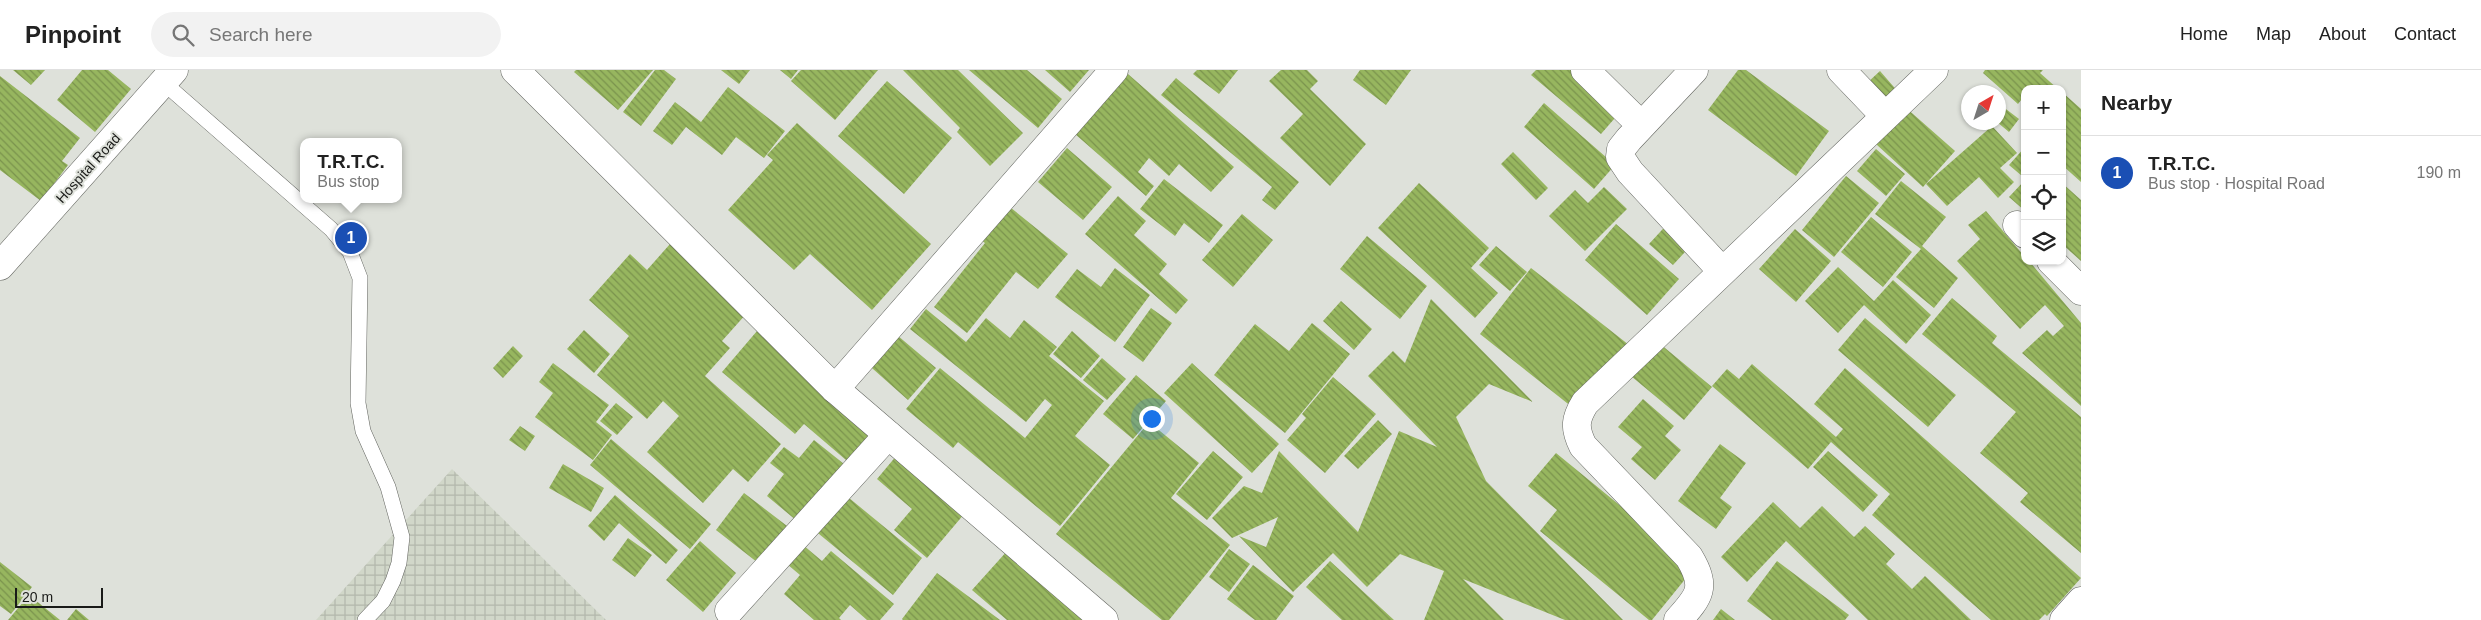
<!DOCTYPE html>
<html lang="en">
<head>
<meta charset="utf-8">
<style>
	:root { --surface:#fff; --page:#f2f2f2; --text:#222; --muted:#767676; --line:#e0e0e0; --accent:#b45309 }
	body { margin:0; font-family:Arial,sans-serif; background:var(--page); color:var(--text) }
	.controls { position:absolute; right:15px; top:15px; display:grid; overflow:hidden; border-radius:10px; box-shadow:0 1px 4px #0004 }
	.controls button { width:45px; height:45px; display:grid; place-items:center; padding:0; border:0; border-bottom:1px solid var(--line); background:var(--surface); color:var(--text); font:25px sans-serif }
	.compass { position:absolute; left:1961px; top:15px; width:45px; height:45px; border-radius:50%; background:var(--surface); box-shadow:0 1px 4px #0004; rotate:39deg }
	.scale { position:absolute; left:15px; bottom:12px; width:88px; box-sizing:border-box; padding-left:5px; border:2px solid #191a18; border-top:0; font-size:14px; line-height:18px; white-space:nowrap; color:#191a18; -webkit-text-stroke:4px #dee1da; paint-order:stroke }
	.you { position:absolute; left:1151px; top:348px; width:18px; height:18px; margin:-12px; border:4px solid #fff; border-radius:50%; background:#1a73e8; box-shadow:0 0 0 8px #1a73e833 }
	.badge { display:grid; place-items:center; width:32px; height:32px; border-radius:50%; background:var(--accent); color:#fff; font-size:16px; font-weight:700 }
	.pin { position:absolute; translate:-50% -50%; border:2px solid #fff; box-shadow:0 1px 5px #0006 }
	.popup { position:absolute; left:300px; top:68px; width:102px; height:65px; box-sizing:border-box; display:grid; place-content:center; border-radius:10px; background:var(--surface); filter:drop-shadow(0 1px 4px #0005); font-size:16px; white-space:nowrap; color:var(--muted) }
	.popup b { font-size:19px; color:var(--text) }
	.popup::after { content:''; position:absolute; left:50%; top:100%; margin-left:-10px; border:10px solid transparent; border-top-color:var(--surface) }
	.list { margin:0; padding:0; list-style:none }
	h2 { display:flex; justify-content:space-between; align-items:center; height:65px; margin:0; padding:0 20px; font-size:21px }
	h2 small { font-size:16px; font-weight:400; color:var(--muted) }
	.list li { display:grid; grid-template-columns:32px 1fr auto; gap:15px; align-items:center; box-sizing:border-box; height:75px; padding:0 20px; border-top:1px solid var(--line) }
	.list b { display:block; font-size:19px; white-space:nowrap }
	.list p { margin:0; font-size:16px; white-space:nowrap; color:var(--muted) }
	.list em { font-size:16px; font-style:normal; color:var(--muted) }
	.icon { flex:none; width:28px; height:28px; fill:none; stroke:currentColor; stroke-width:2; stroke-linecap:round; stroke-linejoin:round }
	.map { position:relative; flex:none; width:2081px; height:550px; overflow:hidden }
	header { display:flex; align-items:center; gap:30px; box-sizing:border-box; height:70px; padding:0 25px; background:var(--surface); border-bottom:1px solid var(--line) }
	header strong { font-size:24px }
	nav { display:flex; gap:28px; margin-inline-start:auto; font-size:18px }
	.search { width:350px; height:45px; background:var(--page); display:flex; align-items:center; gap:12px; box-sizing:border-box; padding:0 18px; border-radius:28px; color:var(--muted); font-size:19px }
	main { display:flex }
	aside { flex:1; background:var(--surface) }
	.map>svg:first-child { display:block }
</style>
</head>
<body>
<header>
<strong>Pinpoint</strong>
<div class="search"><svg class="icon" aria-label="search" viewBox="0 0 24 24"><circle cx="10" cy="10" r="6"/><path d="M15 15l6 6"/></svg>Search here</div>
<nav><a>Home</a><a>Map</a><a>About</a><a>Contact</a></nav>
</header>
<main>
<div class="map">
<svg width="2081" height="550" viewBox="0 0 2081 550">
	<defs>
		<pattern id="industrial-grid" width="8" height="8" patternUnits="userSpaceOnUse" patternTransform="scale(1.25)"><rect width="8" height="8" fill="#d1d7c9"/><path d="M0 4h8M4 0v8" fill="none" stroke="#b3b8ac"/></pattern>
		<pattern id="building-back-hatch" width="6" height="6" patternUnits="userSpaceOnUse" patternTransform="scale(1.25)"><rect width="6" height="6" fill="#97b65f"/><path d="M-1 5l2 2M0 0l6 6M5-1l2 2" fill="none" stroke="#7a934d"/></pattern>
	</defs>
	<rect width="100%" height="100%" fill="#dee1da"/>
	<path fill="url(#industrial-grid)" d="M452,399L606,550H316Z"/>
	<path fill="url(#building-back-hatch)" d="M13,0H45L31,15Z
		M82,0H108L131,19L95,62L57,30Z
		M576,0H653L618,40L574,2Z
		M655,0H664L676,9L641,56L623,42Z
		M721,0H750L739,14Z
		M780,0H798L791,9Z
		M801,0H878L835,50L791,11Z
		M903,0H958L1023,63L990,96L957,62L960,58Z
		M969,0H1027L1062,29L1038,58Z
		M1045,0H1089L1070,22Z
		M1197,0H1238L1219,24L1193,4Z
		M1281,0H1307L1318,11L1310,19L1366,74L1330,116L1280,68L1303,44L1269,11Z
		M1360,0H1411L1386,35L1353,10Z
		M1536,0H1589L1628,33L1601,64L1531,5Z
		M1738,0H1746L1829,61L1796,106L1708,40Z
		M1985,0H2043L2040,3L2058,19H2025V25L2018,34L1983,3Z
		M1880,1L1900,24L1888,34L1867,13Z
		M1128,4L1234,97L1211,122L1179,94L1169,106L1149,88L1138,102L1154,116L1146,126L1075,64Z
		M0,6L80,68L62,91L68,95L41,131L0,100Z
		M1176,8L1299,112L1275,140L1262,130L1272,117L1161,25Z
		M887,11L952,68L904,124L838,66Z
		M728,17L785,61L764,88L736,67L722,85L686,57L672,75L653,61L675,32L701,52Z
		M2062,22L2081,39V112L2062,95Z
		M1896,29L1955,81L1923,117L1865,64Z
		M1544,33L1615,95L1594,119L1524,57Z
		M1998,33L2019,49L2009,62L1997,52Z
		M797,53L931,174L872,240L810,184L794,200L728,140L773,90L767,85Z
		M1992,56L2017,83L2000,98L2014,112L1998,128L1979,107L1947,136L1926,114Z
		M2025,77V103L2022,106L2009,95Z
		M1067,78L1112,117L1083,150L1038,112Z
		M1876,79L1905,104L1886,126L1857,101Z
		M1513,82L1548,118L1536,130L1501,94Z
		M1846,106L1879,133L1834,187L1802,160Z
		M1164,109L1223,155L1209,173L1184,153L1175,166L1140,139Z
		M2025,110V141L2009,127Z
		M1901,111L1946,147L1922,176L1958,208L1934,238L1896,207L1921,179L1875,144Z
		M1419,113L1489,178L1471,198L1498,223L1475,248L1378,158Z
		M2062,113L2081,130V191L2062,174Z
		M1604,117L1627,139L1585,181L1549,146L1575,120L1588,133Z
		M995,125L1068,184L1038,219L1016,202L967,263L934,237L985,173L967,159Z
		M1118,126L1146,151L1134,165L1167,194L1159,204L1188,230L1176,244L1085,164Z
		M1986,141L2025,187V191H2029L2081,253V336L2022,283L2047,260L2053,266L2064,256L2045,235L2020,259L1957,191L1980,169L1968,155Z
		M1242,144L1273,170L1233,217L1202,190Z
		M1871,147L1912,182L1883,217L1841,182Z
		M1672,149L1696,170L1673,195L1649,174Z
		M1616,154L1679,209L1647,245L1585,190Z
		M1795,159L1831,191L1796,232L1759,199Z
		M1367,166L1427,216L1400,249L1340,199Z
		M670,174L747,243L722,271L730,278L705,306L781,374L748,412L733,399L703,433L647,382L679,346L663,331L647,349L597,305L629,266L589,230L630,184L647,200Z
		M1496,176L1527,202L1510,221L1479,195Z
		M1838,197L1874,231L1893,210L1931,245L1906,274L1864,235L1838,263L1805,231Z
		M1115,198L1150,225L1115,272L1055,227L1077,199L1101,217Z
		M1531,198L1629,275L1577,341L1480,264Z
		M1952,228L1997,266L1992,273L2081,347V483L2020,432L2028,423L1980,383L2016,342L1922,264Z
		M1431,229L1533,332L1489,314L1456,347L1486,411L1623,550H1565L1463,509L1504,550H1424L1444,501L1400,484L1367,517L1333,483L1293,522L1239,466L1266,477L1278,447L1232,468L1212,448L1244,416L1262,423L1279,381L1358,462L1399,361L1437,377L1368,306L1393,281L1405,293Z
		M1341,231L1372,259L1354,280L1323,251Z
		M1151,238L1172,253L1143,292L1123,277Z
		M926,239L966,272L986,248L1010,268L1024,250L1057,277L1049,286L1104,331L1075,366L1110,395L1060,456L958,372L953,378L906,339L940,298L1025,368L1052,335L1045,329L1026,352L910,259Z
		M1865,248L1956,325L1928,357L1838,280Z
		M1312,253L1350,284L1285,363L1214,305L1255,254L1289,281Z
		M584,260L610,284L594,303L567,279Z
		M891,260L936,298L908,330L864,291Z
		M757,261L880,365L853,396L804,354L795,364L722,302Z
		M1072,261L1100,286L1081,308L1053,284Z
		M1659,273L1712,317L1684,350L1631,306Z
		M513,276L523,286L503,308L493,298Z
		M1102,288L1126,309L1107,330L1083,310Z
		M553,293L609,335L596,352L612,365L593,390L535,347L553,323L539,312Z
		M1192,293L1279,374L1252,403L1164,323Z
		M1752,294L1836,367L1843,359L1814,334L1845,298L2081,508L2047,546L2045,544L2039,550H1991L1872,445L1890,424L1831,372L1808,399L1712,316L1727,299L1739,309Z
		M1136,305L1166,331L1133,369L1103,344Z
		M1333,307L1376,344L1325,403L1287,370L1306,348L1302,344Z
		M1643,329L1674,356L1665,366L1681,380L1655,410L1631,389L1642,377L1618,357Z
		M616,333L633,347L617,365L600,351Z
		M1378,350L1392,364L1358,399L1344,386Z
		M1149,352L1199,393L1171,428L1230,475L1169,550H1162L1056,464Z
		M520,356L535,366L525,381L509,370Z
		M611,369L711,454L690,479L590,395Z
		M814,370L844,394L797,451L767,426L784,404L770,393L784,377L799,388Z
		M1720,374L1746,393L1720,428L1732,437L1716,459L1678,431Z
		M1213,381L1243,407L1207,450L1176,424Z
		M1828,381L1878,425L1863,442L1813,397Z
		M1556,383L1695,497L1652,550H1649L1540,461L1557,440L1528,416Z
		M897,385L965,443L927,488L894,460L912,439L877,409Z
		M563,394L604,418L591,442L549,418Z
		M744,423L791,459L762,496L716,460Z
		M843,423L922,488L893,525L813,459Z
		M615,425L678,480L666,494L619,453L604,471L588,456Z
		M1773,432L1800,458L1822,436L1854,467L1865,456L1895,484L1886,494L1912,519L1925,506L1971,550H1868L1786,471L1747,512L1721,487Z
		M628,468L652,485L635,507L612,490Z
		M700,471L736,503L703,542L666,510Z
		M803,475L822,491L831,481L894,534L880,550H867L850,535L839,548L841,550H814L784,524L800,505L787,494Z
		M1229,479L1250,494L1229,522L1209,507Z
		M1008,480L1089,550H1007L972,520Z
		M1330,491L1394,550H1342L1306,517Z
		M1777,491L1849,545L1845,550H1772L1747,531Z
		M0,492L32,517L11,544L0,536Z
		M1253,495L1294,526L1276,550H1255L1227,529Z
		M937,503L1000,550H903L902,549Z
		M29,525L60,550H8Z
		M76,539L89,550H67Z
		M1721,539L1735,550H1713Z"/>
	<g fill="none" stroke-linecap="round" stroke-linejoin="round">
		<defs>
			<path id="service" d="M164,13L331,159L350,182L360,208L358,333L363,361L388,417L402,467L399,493L393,511L383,531L365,550"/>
			<path id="minor" d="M1585,0L1641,55
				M1694,0L1629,69L1621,79L1620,87L1630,102L1722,201
				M1841,0L1885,46
				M2017,155L2025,164
				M2051,191L2081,221
				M835,319L1114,0
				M729,541L888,365
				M1678,550C1700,526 1707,517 1689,487L1583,376C1574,358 1575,349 1585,333L1934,0"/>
			<path id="tertiary" d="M515,0L835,319L1104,550
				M0,196L174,0
				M2064,550L2081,531"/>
		</defs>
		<use href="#service" stroke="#646661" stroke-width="16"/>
		<use href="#minor" stroke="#646661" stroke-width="29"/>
		<use href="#tertiary" stroke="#646661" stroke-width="29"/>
		<use href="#service" stroke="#fff" stroke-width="15"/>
		<use href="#minor" stroke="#fff" stroke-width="28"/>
		<use href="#tertiary" stroke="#fff" stroke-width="28"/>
	</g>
	<g text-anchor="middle" stroke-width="4" stroke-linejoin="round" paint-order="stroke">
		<g font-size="14" fill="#191a18" stroke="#dee1da">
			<text transform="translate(88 98) rotate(-48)" y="5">Hospital Road</text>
		</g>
	</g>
</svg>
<div class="controls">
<button>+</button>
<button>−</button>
<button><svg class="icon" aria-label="locate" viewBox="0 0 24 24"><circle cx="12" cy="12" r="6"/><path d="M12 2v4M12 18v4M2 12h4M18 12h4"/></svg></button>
<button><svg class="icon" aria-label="layers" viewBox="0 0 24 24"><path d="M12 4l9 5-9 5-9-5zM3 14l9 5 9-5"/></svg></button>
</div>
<svg class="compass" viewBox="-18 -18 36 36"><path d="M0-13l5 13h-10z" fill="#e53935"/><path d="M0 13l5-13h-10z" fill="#767676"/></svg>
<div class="scale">20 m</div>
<div class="you"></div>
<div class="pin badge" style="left:351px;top:168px;background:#1a4fb4">1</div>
<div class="popup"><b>T.R.T.C.</b>Bus stop</div>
</div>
<aside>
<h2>Nearby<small></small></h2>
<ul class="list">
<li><span class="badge" style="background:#1a4fb4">1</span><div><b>T.R.T.C.</b><p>Bus stop · Hospital Road</p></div><em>190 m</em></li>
</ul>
</aside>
</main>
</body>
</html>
